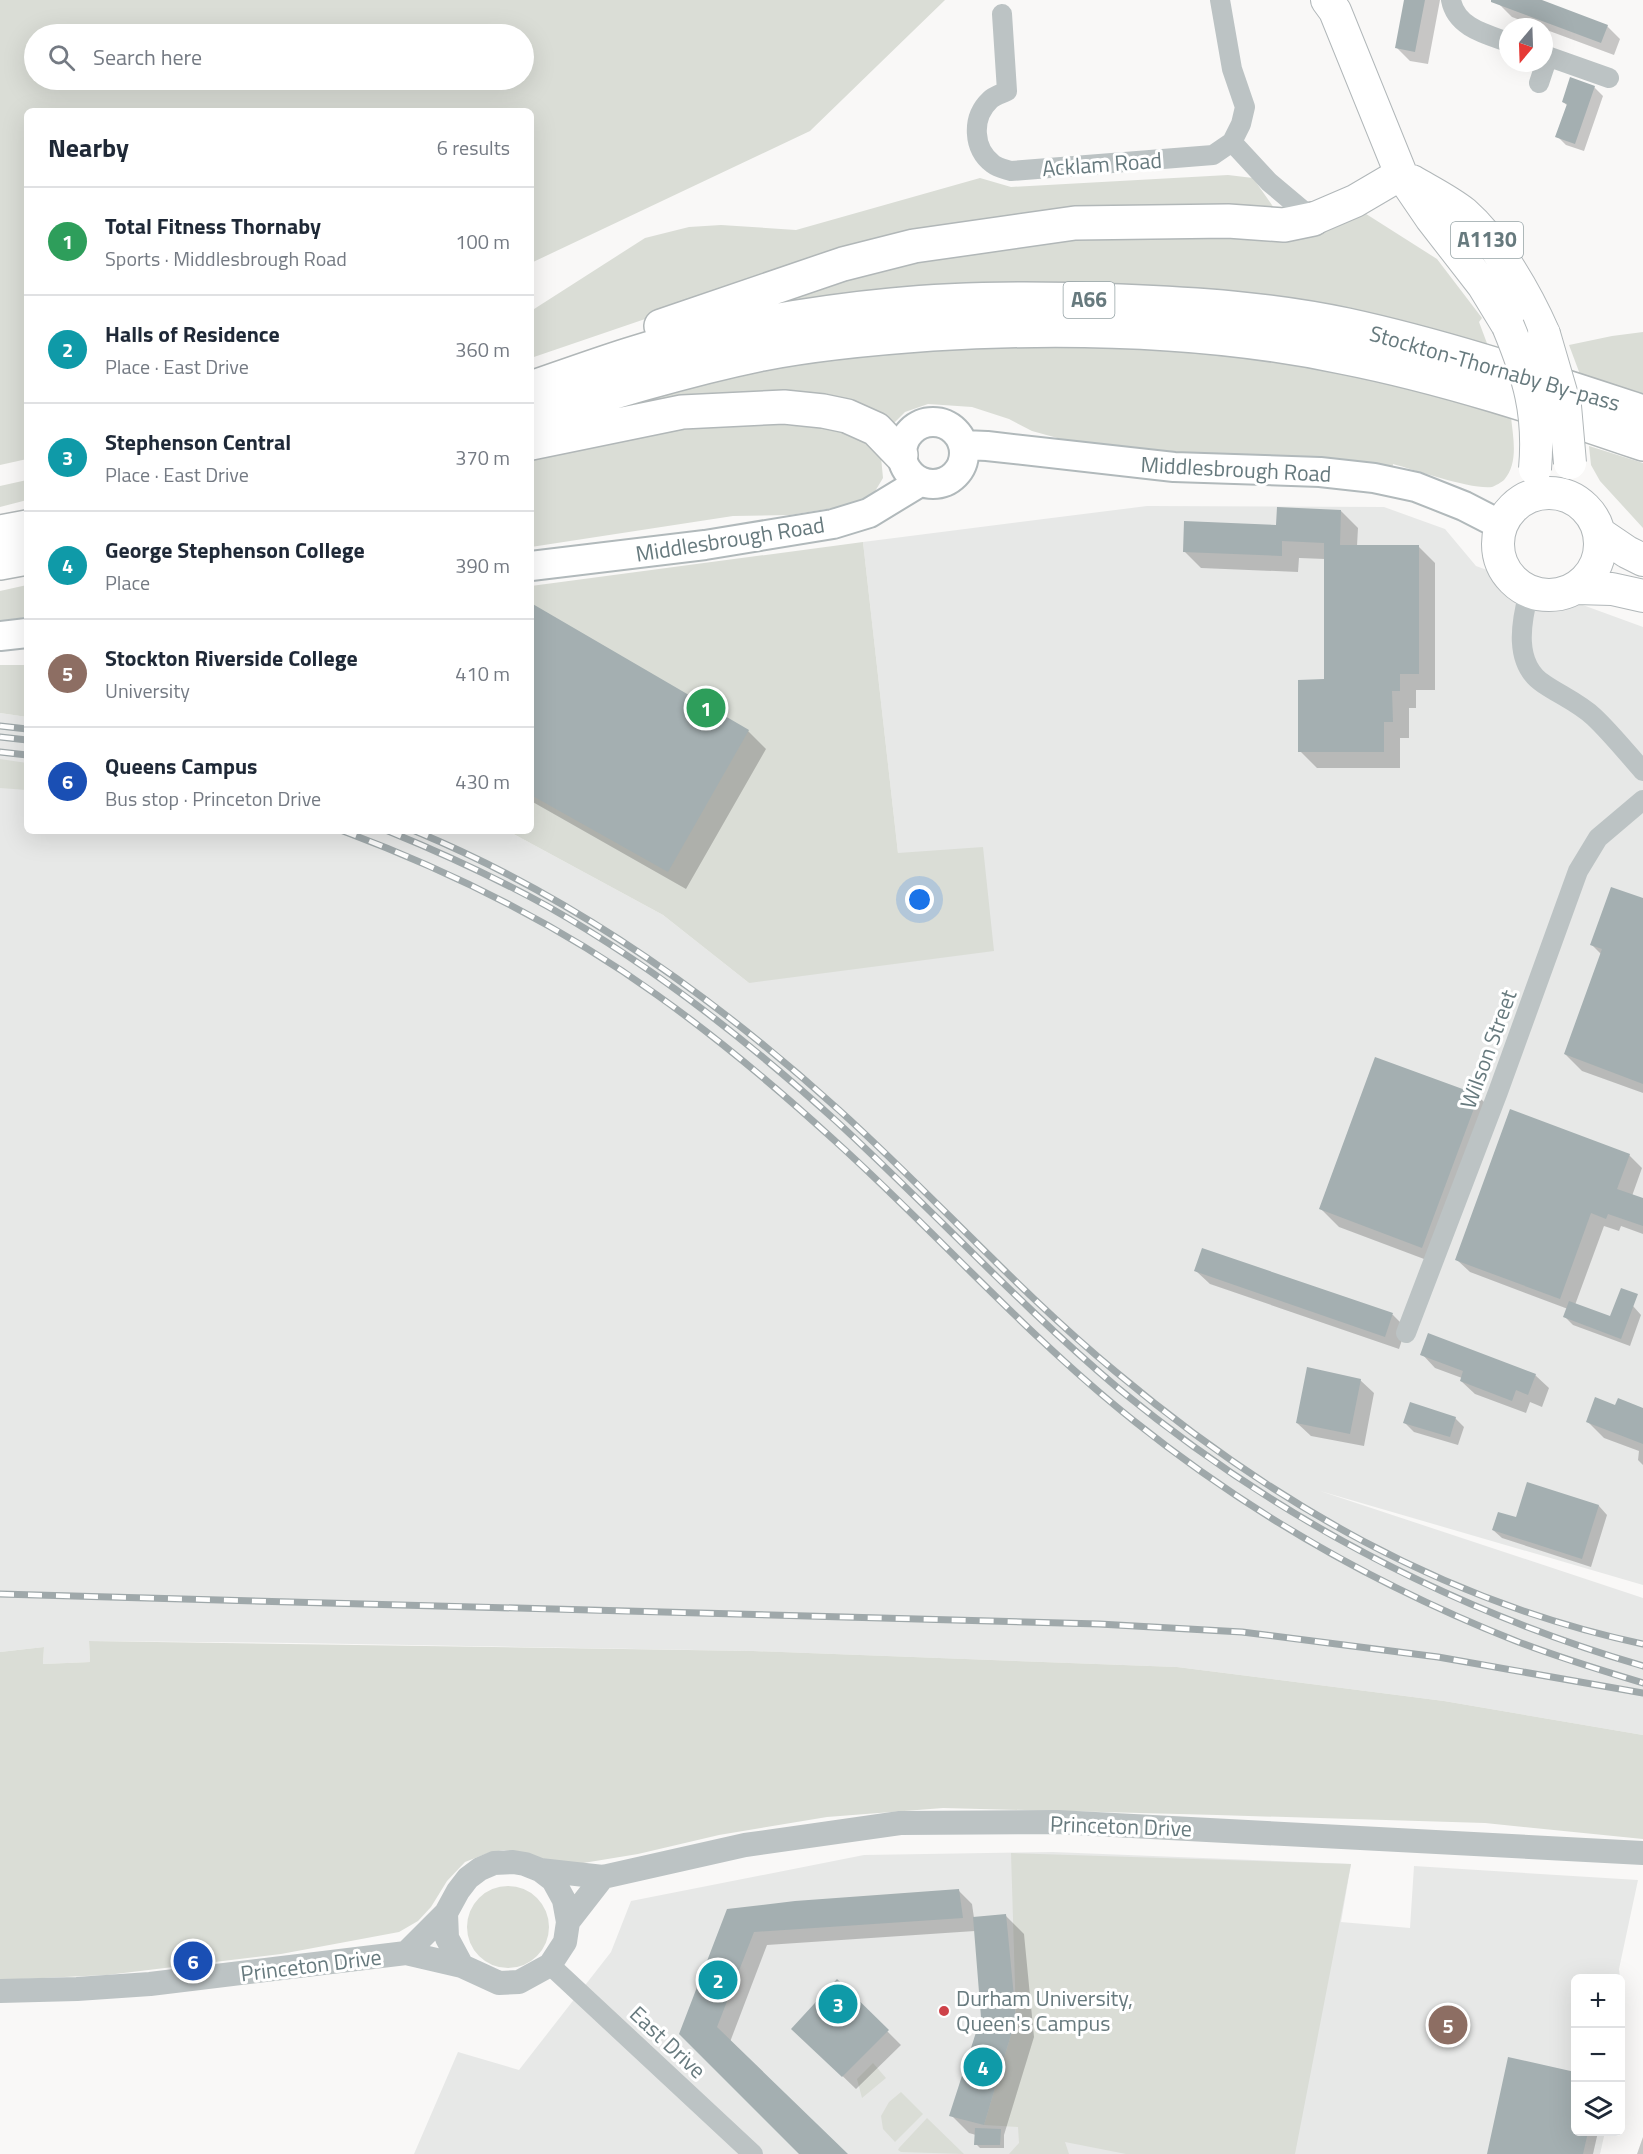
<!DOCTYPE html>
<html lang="en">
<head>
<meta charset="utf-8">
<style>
	:root { --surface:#fff; --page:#f2f2f3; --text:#1f2937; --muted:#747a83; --line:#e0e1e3; --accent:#ce4249 }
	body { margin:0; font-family:"Titillium Web",sans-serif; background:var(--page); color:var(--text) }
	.controls { position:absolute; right:18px; bottom:18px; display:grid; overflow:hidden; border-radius:9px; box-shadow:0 6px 24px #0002 }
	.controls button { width:54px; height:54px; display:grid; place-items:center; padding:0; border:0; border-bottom:2px solid var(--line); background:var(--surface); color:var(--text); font:30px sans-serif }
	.compass { position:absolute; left:1499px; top:18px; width:54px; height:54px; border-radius:50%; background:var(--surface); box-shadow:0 6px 24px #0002; rotate:199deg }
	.you { position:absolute; left:920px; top:900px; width:21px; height:21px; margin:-15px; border:4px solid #fff; border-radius:50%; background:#1a73e8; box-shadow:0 0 0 9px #1a73e833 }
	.badge { display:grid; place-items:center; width:39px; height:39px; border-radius:50%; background:var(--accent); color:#fff; font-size:20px; font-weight:700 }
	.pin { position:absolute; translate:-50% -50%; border:3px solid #fff; box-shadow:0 2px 6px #0006 }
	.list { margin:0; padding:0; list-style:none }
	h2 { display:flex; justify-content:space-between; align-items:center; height:78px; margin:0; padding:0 24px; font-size:26px }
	h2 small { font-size:20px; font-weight:400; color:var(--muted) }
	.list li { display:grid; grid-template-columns:39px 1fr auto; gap:18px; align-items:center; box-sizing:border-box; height:108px; padding:0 24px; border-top:2px solid var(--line) }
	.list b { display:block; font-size:22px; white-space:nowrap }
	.list p { margin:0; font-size:20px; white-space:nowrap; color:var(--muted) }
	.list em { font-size:20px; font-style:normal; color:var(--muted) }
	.icon { flex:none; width:33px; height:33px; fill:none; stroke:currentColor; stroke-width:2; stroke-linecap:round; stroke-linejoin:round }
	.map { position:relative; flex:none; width:1643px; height:2154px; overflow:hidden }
	.search { position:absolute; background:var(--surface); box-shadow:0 6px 24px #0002; left:24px; top:24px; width:510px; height:66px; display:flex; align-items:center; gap:15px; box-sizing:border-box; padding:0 21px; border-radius:33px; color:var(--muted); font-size:22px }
	.panel { position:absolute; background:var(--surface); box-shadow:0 6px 24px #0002; left:24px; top:108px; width:510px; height:726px; border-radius:9px }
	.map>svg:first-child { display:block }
</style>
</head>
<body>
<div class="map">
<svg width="1643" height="2154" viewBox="0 0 1643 2154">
	<rect width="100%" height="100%" fill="#f9f8f7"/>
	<path fill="#e7e8e7" d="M1147,506L1384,507L1445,529L1476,566L1643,627V1585L1320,1491L1643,1598V1735L1444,1701L1177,1667L753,1651L296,1643L89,1641L90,1662L43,1664L44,1647L0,1652V713L27,717V831H508L663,915L749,983L898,853L863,542Z
		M1053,1852L1351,1864L1341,1922L1410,1928L1414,1866L1638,1880L1619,1969L1620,1978H1576V2132H1605L1600,2154H414L458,2052L519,2070L611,1952L631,1901L864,1855Z"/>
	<path fill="#daddd6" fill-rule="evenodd" d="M0,0H945L810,131L531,263V111H27V459L0,465ZM34,34H524V80H34Z
		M1228,175L1253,178L1279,215L1137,211L651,317L531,358V311L645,238L689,227L721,225L796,230L980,178L1011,187Z
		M1363,212L1437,259L1482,318L1479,322L1488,346L801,305L761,304L887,268L1039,240Z
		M1643,332V398L1581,377L1569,345L1612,336Z
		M1004,341L1236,352L1378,379L1511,417C1513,437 1519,463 1504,480C1502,482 1495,486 1492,487C1473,490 1415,470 1393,464L1392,473L1225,462L1072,442L1032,431L1009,419L972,407L928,404L905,412L890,427L621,413L620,404L763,366Z
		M747,422L847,430L859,434L881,457L883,478L874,493L857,504L790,515L733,516L531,547V458L615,438Z
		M1589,446L1643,463V528L1600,481L1591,465Z
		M27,480V500L0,507V486Z
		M863,542L898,853L983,847L994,951L749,983L663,915L508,831H531V586Z
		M27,585V617L0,621V591Z
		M0,665H27V717L0,713Z
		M0,759L27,763V790L0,788Z
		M89,1641L753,1651L1177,1667L1444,1701L1643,1735V1839L1485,1823L1217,1815L943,1808L827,1817L719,1835L638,1854L571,1865L504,1850L488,1853L465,1862L447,1881L431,1907L418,1921L399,1932L281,1954L107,1975L0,1980V1652L44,1647L43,1664L90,1662Z
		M1011,1853L1351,1864L1295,2154H1126L1065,2142L1069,2154H1009L1019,2143L1018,2127L984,2125L1016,2018Z
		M467 1927a41 41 0 1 1 82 0a41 41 0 1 1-82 0Z
		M873,2063L886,2078L862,2098L857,2079Z
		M901,2092L923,2114L895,2142L883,2129L881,2116L889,2102Z
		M927,2118L964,2154L901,2152L898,2150L899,2148Z"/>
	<path fill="#0003" d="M1405,0H1440L1428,64L1410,61L1397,48Z
		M1500,0H1538L1607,26L1620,39L1614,55L1544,29V27H1539L1512,17L1499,4Z
		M1594,87L1603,96L1584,151L1566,145L1557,136L1568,106L1563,102Z
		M1341,511L1358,528L1357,546H1418L1435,563V690H1416V708H1409V738H1400V768H1317L1300,751L1325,681V559L1299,558L1298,572L1201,568L1184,551Z
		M531,615L748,731L766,749L686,889L531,801Z
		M1643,900V1093L1582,1071L1565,1054L1602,955L1592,945Z
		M1478,1096L1496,1114L1440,1265L1339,1227L1321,1209Z
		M1629,1155L1642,1168L1632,1196L1643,1200V1234L1621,1226L1619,1231L1604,1226L1575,1305L1611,1318L1633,1306L1641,1315L1630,1346L1573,1325L1565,1317L1568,1309L1470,1272L1456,1259Z
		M1203,1250L1393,1315L1406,1328L1399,1349L1210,1284L1196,1271Z
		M1422,1354L1535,1375L1549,1388L1542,1407L1530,1402L1526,1413L1475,1394L1461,1381L1462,1378L1435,1368Z
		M1360,1380L1374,1393L1364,1446L1311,1436L1297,1423Z
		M1616,1407L1643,1409V1465L1638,1460L1639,1451L1604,1438L1588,1422Z
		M1455,1418L1464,1427L1458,1445L1414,1432L1405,1423Z
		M1528,1484L1599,1506L1607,1515L1591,1567L1502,1538L1493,1530L1517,1519Z
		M959,1891L972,1904L974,1918L1006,1916L1024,1934L1034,2037L1004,2135V2148H980L976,2144V2135L969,2133L951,2115L982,2017L975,1931L767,1945L730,2042L845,2154H801L681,2034L729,1911Z
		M837,1981L901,2045L856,2089L807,2042Z
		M1510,2059L1576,2074V2132H1598L1593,2154H1488Z
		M1643,2137V2154H1637Z"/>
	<path fill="#a4afb1" d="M1404,0H1425L1415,52L1395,48Z
		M1491,0H1542L1608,25L1601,43L1491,2Z
		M1570,77L1595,86L1575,144L1555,137L1567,104L1562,102Z
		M1277,507L1341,510L1340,545H1419V674H1400V691H1392L1393,722H1384V752H1298V680L1324,679V543L1282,541V556L1183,552L1184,521L1276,525Z
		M531,603L749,730L668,872L531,795Z
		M1611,887L1643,898V1084L1564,1054L1602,949L1590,945Z
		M1375,1057L1479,1095L1422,1248L1319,1209Z
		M1510,1109L1630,1154L1617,1189L1643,1198V1226L1608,1214L1606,1219L1591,1213L1560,1299L1455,1260Z
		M1202,1248L1393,1313L1385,1337L1194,1271Z
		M1621,1288L1638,1294L1621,1339L1563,1317L1569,1301L1610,1316Z
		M1428,1333L1536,1374L1528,1395L1516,1390L1512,1401L1460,1381L1463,1371L1420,1355Z
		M1307,1367L1361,1379L1350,1434L1296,1423Z
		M1595,1397L1615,1405L1618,1398L1643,1408V1444L1586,1422Z
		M1410,1402L1456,1417L1450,1437L1403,1423Z
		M1527,1482L1599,1505L1582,1559L1492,1530L1498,1512L1516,1517Z
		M959,1889L963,1918L754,1932L717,2027L848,2154H799L679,2034L727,1909L795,1901Z
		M1006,1914L1016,2018L984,2125L949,2116L981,2017L973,1917Z
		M837,1979L889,2030L842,2077L791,2029Z
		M1508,2057L1575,2072V2132H1588L1583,2154H1487Z
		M975,2128L1001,2129L1000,2145H974Z"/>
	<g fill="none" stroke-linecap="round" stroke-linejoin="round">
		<defs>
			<path id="secondary" d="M902 453a31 31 0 1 1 62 0a31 31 0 1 1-62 0Z
				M963,445L987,446L1174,467L1320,472L1374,478L1416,487L1464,506L1501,525
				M531,566L705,545L833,524L869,513L920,482
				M0,636L27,633"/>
			<path id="primary" d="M1327,0L1335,11L1401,174L1431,218L1483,285L1508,326
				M1412,181C1429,191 1449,201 1464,213C1497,242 1527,295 1544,334
				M1313,219L1355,201L1401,174
				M1498 544a51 51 0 1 1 102 0a51 51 0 1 1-102 0Z
				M1599,533L1627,552L1643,560
				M1576,588L1612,589L1643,596"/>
			<path id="trunk" d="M661,326L843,264L914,246L1075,223L1228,221L1284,225L1313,219
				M531,388C586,369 642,348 700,335C763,322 827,311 892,305C967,297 1045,298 1120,301C1196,304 1272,309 1347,325C1448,347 1545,380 1643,412
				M531,418C607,394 684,370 762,354C818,343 875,338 932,334C1068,326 1208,329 1342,357C1444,377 1544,410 1643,444
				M531,443L682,412L784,407L823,411L847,416L876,429L901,455
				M0,532L27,527
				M0,563L27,558"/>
		</defs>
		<use href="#secondary" stroke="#b1b9bb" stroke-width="32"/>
		<use href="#primary" stroke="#b1b7b9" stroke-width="34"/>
		<use href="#trunk" stroke="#b1b7b8" stroke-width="36"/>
		<path stroke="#bcc3c4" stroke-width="20" d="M1451,0C1456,27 1485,34 1508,42
			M1002,14L1007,91C1001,94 994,96 990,100C971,118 973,149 993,164C998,168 1005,169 1011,171L1213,155L1232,142L1241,124L1245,107L1232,69L1220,0
			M1544,55L1609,78
			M1539,83L1548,56
			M1232,142L1269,182L1313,219
			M1529,592C1521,622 1513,664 1544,684C1560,695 1579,703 1594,717C1611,733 1627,753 1643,771
			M1406,1333L1498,1092L1578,871L1598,838L1643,800
			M550,1965L753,2154"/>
		<path stroke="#bcc3c4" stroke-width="24" d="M540,1870L553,1880L564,1900L568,1922L565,1942L550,1965L519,1982L499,1983L462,1966L447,1938L446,1913L458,1891L468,1878L480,1869L494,1863L513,1862L525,1864L540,1870L603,1877L745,1845L900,1823L1057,1822L1643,1853
			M568,1922L603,1877
			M406,1953L446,1913
			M0,1991L77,1989L150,1984L406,1953L462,1966"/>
		<use href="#secondary" stroke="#fff" stroke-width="28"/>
		<use href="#primary" stroke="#fff" stroke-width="32"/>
		<use href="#trunk" stroke="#fff" stroke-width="33"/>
		<defs>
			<path id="rail" d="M0,726L27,729
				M0,737L27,740
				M0,752L27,755
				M343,831C453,872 561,926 657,995C719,1039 778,1089 834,1140C936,1232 1026,1335 1134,1421C1248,1512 1379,1587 1516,1641C1557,1657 1600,1670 1643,1683
				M388,831C442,853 496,878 547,906C651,965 747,1040 835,1120C931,1208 1019,1305 1119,1389C1276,1518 1449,1609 1643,1666
				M415,831C572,896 713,996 839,1110C933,1195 1018,1291 1116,1372C1271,1502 1444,1602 1643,1644
				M0,1594L1099,1624L1242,1632L1438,1657L1643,1693"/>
		</defs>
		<use href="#rail" stroke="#9fa8aa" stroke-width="7"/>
		<use href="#rail" stroke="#fff" stroke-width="4.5" stroke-dasharray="14" stroke-linecap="butt"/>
		<defs>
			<path id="primary-bridge" d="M1508,326C1529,377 1540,413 1535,469
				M1544,334L1565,406L1570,463"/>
		</defs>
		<use href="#primary-bridge" stroke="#b1b7b9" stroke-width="34" stroke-linecap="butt"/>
		<use href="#primary-bridge" stroke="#fff" stroke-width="32"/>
	</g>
	<circle fill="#ce4249" stroke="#fff" stroke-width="2" cx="944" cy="2011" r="6"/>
	<g text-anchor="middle" stroke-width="6" stroke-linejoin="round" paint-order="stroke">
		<g fill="#fff" stroke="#95a2a5" stroke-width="1.5">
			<rect x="1451" y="222" width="72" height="36" rx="4.5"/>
			<rect x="1063.5" y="282" width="51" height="36" rx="4.5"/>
		</g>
		<g font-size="21" font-weight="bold" fill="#677a7e">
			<text x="1487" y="247">A1130</text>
			<text x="1089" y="307">A66</text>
		</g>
		<g font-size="22" fill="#677a7e" stroke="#fff">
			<text transform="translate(1102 164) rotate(-4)" y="8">Acklam Road</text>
			<text transform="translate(1495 368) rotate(16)" y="8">Stockton-Thornaby By-pass</text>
			<text transform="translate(1236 469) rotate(3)" y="8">Middlesbrough Road</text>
			<text transform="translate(730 539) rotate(-9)" y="8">Middlesbrough Road</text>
			<text transform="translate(1488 1049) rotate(-70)" y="8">Wilson Street</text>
			<text transform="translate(1121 1826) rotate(2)" y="8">Princeton Drive</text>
			<text transform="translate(311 1965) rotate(-7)" y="8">Princeton Drive</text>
			<text transform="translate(668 2042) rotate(43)" y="8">East Drive</text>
		</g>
		<g font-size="22" fill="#677a7e" stroke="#fff" text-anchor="start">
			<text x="956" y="2006">Durham University,<tspan x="956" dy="25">Queen's Campus</tspan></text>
		</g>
	</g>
</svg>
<div class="controls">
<button>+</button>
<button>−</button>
<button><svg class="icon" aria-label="layers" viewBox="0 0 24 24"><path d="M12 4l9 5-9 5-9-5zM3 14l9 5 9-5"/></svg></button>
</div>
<svg class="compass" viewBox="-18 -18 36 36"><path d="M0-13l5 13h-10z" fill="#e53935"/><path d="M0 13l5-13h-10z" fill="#747a83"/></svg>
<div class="you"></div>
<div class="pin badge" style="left:706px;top:708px;background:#2e9e5b">1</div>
<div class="pin badge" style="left:718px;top:1980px;background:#0f9aa8">2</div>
<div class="pin badge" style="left:838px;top:2004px;background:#0f9aa8">3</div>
<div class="pin badge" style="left:983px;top:2067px;background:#0f9aa8">4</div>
<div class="pin badge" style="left:1448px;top:2025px;background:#8d6e63">5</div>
<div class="pin badge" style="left:193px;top:1961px;background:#1a4fb4">6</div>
<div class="search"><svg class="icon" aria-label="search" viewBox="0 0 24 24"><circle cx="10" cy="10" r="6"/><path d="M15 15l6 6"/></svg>Search here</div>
<section class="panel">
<h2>Nearby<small>6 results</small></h2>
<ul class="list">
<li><span class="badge" style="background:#2e9e5b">1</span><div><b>Total Fitness Thornaby</b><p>Sports · Middlesbrough Road</p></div><em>100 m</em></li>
<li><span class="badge" style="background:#0f9aa8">2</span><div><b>Halls of Residence</b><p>Place · East Drive</p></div><em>360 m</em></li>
<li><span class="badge" style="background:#0f9aa8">3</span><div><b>Stephenson Central</b><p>Place · East Drive</p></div><em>370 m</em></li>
<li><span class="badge" style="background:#0f9aa8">4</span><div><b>George Stephenson College</b><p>Place</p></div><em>390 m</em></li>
<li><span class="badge" style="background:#8d6e63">5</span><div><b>Stockton Riverside College</b><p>University</p></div><em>410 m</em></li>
<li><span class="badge" style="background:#1a4fb4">6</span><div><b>Queens Campus</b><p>Bus stop · Princeton Drive</p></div><em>430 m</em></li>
</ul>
</section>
</div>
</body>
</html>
